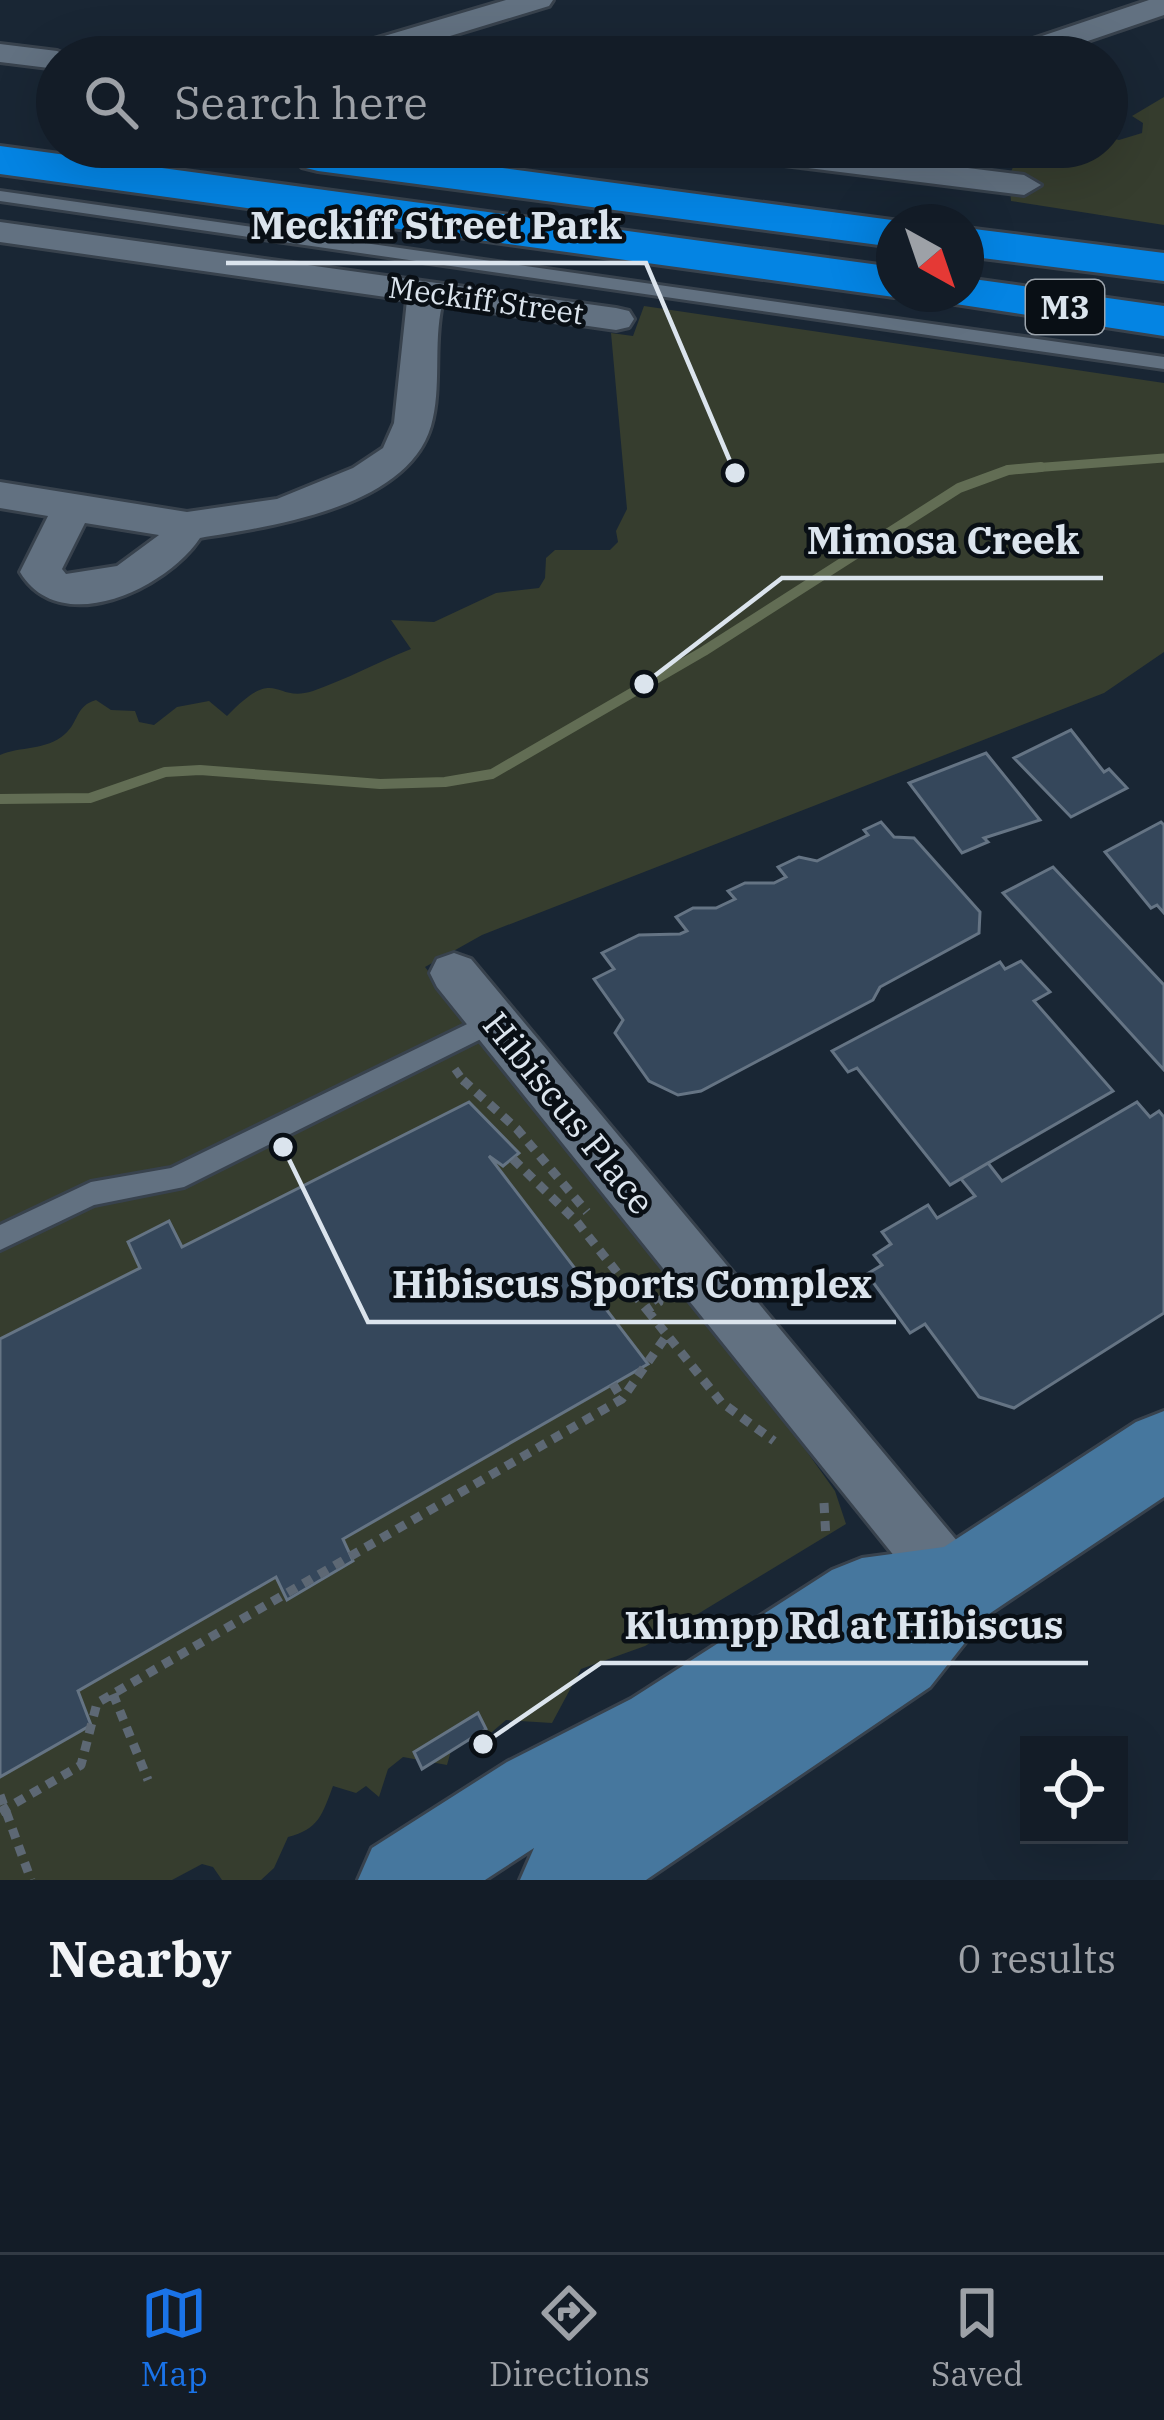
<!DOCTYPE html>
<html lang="en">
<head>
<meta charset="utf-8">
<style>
	:root { --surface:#131c27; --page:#202933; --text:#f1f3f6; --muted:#9da1a7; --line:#323a44; --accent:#1a73e8 }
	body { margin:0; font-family:"IBM Plex Serif",serif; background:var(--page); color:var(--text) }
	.controls { position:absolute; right:36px; bottom:36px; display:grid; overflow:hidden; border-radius:0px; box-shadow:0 12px 48px #0002 }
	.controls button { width:108px; height:108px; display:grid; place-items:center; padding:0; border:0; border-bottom:3px solid var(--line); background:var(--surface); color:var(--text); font:60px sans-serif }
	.compass { position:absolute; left:876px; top:204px; width:108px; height:108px; border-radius:50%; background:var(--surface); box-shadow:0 12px 48px #0002; rotate:140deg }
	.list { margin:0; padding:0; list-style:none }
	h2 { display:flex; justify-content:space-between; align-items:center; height:156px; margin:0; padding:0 48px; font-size:51px }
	h2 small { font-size:39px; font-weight:400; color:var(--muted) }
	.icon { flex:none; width:66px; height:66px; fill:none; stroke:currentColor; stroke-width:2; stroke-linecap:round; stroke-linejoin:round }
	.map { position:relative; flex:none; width:1164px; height:1880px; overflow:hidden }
	.search { position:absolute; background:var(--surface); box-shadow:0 12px 48px #0002; left:36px; right:36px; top:36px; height:132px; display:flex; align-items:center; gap:30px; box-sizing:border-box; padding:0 42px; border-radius:66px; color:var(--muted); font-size:45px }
	.sheet { height:372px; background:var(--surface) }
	nav { display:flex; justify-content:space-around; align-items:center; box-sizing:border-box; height:168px; border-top:3px solid var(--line); background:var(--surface); font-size:33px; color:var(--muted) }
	nav a { display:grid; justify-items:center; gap:6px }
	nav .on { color:var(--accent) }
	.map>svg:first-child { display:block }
</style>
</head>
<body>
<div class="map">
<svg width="1164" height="1880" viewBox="0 0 1164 1880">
	<rect width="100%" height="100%" fill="#192634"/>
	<path fill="#363d2e" d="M1164,97V225L1011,201L1009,176L1014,165L1041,156L1067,158L1077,153L1075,147H1107V137L1119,140L1142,133L1143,123L1132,116Z
		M644,306L1164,383V652L1104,693L482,935L425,967L785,1421L835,1491L846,1524L645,1646L581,1669L552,1723L506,1720L478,1744L459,1738L454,1740L447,1765L403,1757L388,1769L379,1797L366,1786L356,1793L333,1786C322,1815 319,1829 288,1837L274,1868L261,1880H222L213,1867L202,1864L172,1880H0V755C20,746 46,751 65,734C79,722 75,706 96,700L111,710L135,711L139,722L154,725L177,707L209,701L227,716C278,663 273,704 313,691C347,679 376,663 411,649L391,620L434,622L496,593L539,588L545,578L546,558L555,550H610L618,542L616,531L627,509L611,333L633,336Z"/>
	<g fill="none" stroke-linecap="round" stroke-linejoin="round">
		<path stroke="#626d54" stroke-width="9" d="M1007,470L1164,458"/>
		<path stroke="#626d54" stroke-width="10" d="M0,799L90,798L165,772L200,770L380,784L445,782L492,774L704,651L959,488L1008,470L1041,467"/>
	</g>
	<path fill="#35475b" stroke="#657484" stroke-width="3" d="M1071,730L1104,772L1109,769L1127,788L1071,817L1014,758Z
		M986,753L1040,820L984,838L988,842L962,853L909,783Z
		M881,822L894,837L914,838L980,912L979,933L880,987L873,1000L701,1091L678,1095L649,1081L615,1033L623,1020L594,979L614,969L602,953L639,935L680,934L687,931L676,917L693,908H716L735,899L728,891L745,883H774L786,877L778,867L799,857L817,861L868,835L864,830Z
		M1161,822L1164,825V913L1157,905L1151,908L1105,852Z
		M1053,867L1164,985V1070L1003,893Z
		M1021,961L1050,992L1034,1001L1113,1091L950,1185L857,1068L848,1072L832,1051L1000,962L1005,969Z
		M469,1102L519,1153L503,1166L489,1156L648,1364L343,1539L353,1561L287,1600L276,1577L78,1691L91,1725L0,1777V1339L140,1268L128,1242L169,1221L182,1247Z
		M1137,1102L1150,1117L1159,1111L1164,1117V1313L1014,1408L979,1397L925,1324L910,1333L867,1274L882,1265L874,1255L891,1244L882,1232L928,1205L937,1218L975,1196L961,1179L988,1163L1002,1181Z
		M478,1713L486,1729L422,1769L414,1752Z"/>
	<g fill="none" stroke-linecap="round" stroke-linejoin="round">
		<defs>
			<path id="lane" d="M0,191L1164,357V369L0,201Z
				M494,1011L503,1014L506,1021L503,1028L184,1187L94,1205L0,1250V1225L91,1182L171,1168Z"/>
			<path id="street" d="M506,0H553L549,6L381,57H333L337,50Z
				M1149,0H1164V15L1041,57H996L1000,50Z
				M0,44L57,51L70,57H57V69L0,62Z
				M705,147H800L1024,175L1041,185L1024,195L721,157Z
				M0,222L616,308L629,311L634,319L629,327L616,330L442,305C433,344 442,388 431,426C407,508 272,526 200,538C166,589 60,639 20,572L48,516L0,508V482L187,512L277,499L353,468L383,448L394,423L407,300L0,242ZM85,523L159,535L117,566L66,574L62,569Z
				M454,953L471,959L978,1566L987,1587L978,1608L957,1617L936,1608L437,987L430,973L437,959Z"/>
			<path id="secondary" d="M1164,1411V1497L986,1616L930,1687L646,1880H520L534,1848L485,1880H358L372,1848L507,1762L631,1699L832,1570L862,1558L944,1547L1136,1422Z"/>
			<path id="highway" d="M0,146L894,267V294H904L894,297L0,174Z
				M302,147H345L907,222H894V247L318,171L302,167L295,157Z
				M966,228L1164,253V281L966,256Z
				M966,278L1164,306V336L949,303L942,294H966Z"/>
		</defs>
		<use href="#lane" stroke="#38424d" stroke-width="6"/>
		<use href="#street" stroke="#38424d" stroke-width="6"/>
		<use href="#secondary" stroke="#38424d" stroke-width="6"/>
		<use href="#highway" stroke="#38424d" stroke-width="6"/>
		<path stroke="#5d6874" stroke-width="8" stroke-dasharray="9 6" stroke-linecap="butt" d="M455,1069L465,1083"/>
		<path stroke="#5d6874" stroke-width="9" stroke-dasharray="10 8" stroke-linecap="butt" d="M463,1080L517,1129L587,1212
			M513,1159L577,1222L647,1310L659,1302L656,1298
			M647,1310L721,1402L774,1441
			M613,1384L622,1399
			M824,1503L826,1539
			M113,1694L148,1780
			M0,1795L31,1880
			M0,1812L81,1765L97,1703L622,1399L667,1335"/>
		<use href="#lane" fill="#627181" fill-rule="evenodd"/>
		<use href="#street" fill="#627181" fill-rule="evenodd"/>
		<use href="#secondary" fill="#46779e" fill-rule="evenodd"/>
		<use href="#highway" fill="#0484e3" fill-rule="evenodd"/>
	</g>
	<g text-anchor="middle" stroke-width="9" stroke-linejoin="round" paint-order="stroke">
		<g font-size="30" fill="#dbe4ed" stroke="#090f15">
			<text transform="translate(486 301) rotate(8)" y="10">Meckiff Street</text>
		</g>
		<rect fill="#090f15" stroke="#9ca4ac" stroke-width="3" x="1026" y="280" width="78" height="54" rx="9"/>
		<g font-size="33" font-weight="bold" fill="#dbe4ed">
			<text x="1065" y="319">M3</text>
		</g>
		<g font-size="36" fill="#dbe4ed" stroke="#090f15">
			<text transform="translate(569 1113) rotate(51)" y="13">Hibiscus Place</text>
		</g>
	</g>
	<path fill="none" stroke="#dbe4ed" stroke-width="4.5" d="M735 473L646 263H226M644 684L782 578H1103M283 1147L368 1322H896M483 1744L601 1663H1088"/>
	<g fill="#dbe4ed" stroke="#090f15" stroke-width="4.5">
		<circle cx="735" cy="473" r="12"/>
		<circle cx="644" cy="684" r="12"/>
		<circle cx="283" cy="1147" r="12"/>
		<circle cx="483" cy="1744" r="12"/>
	</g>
	<g font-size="39" text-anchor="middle" font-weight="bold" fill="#dbe4ed" stroke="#090f15" stroke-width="9" stroke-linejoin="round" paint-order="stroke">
		<text x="436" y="239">Meckiff Street Park</text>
		<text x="943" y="554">Mimosa Creek</text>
		<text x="632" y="1298">Hibiscus Sports Complex</text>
		<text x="844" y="1639">Klumpp Rd at Hibiscus</text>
	</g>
</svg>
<div class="controls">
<button><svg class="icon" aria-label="locate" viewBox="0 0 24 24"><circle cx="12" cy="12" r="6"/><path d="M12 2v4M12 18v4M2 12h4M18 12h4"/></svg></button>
</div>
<svg class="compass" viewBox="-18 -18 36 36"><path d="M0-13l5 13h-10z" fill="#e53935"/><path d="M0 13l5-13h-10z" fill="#9da1a7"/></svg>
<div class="search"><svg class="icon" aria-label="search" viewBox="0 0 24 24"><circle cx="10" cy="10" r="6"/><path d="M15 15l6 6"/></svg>Search here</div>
</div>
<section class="sheet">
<h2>Nearby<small>0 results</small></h2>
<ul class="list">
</ul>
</section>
<nav>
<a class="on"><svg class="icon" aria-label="map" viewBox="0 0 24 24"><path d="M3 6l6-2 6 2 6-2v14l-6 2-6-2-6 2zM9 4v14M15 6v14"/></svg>Map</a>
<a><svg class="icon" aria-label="directions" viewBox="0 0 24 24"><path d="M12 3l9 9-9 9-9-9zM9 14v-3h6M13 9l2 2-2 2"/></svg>Directions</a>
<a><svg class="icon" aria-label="saved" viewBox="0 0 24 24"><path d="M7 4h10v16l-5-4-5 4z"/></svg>Saved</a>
</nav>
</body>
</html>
